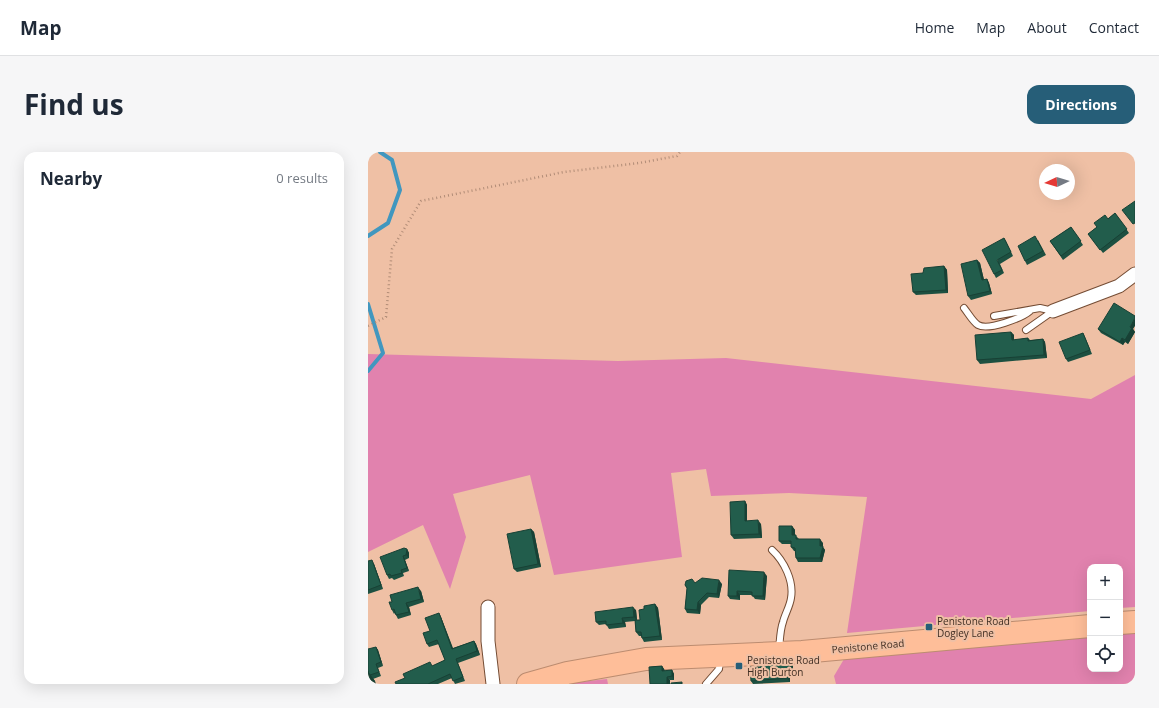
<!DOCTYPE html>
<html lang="en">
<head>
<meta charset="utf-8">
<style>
	:root { --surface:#fff; --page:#f6f6f7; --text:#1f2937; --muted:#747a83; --line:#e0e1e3; --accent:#265e78 }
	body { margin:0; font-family:"Open Sans",sans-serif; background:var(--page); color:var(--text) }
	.controls { position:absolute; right:12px; bottom:12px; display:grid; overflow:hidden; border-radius:8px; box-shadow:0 4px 16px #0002 }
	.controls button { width:36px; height:36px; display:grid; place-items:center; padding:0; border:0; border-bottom:1px solid var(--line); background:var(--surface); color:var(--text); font:20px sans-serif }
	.compass { position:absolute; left:671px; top:12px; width:36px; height:36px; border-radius:50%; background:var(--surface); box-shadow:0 4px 16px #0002; rotate:266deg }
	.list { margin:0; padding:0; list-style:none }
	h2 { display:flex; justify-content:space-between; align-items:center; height:52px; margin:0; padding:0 16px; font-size:17px }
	h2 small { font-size:13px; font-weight:400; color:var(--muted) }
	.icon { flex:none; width:22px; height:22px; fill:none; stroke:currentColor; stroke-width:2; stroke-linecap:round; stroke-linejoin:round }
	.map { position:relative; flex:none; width:767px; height:532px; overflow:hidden; border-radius:12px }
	header { display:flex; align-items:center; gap:24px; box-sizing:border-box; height:56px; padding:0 20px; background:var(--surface); border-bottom:1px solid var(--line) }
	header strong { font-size:19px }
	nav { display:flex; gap:22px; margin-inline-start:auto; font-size:14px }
	.intro { display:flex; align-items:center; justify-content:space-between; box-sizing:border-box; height:96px; padding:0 24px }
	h1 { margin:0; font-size:28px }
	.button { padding:10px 18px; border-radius:12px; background:var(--accent); color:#fff; font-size:14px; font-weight:700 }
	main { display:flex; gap:24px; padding:0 24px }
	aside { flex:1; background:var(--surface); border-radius:12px; box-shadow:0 4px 16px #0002 }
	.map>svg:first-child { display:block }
</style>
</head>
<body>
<header>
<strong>Map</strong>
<nav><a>Home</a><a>Map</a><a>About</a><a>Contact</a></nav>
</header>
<div class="intro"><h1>Find us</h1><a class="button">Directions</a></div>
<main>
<aside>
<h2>Nearby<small>0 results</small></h2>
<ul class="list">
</ul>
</aside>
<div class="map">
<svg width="767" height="532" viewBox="0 0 767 532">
	<rect width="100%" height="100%" fill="#efc0a5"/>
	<path fill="#e182ae" d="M0,202L250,209L358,206L723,247L767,223V455L752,456V415H722V459L479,481L499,345L421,341L343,344L338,317L303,321L314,405L186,423L162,323L85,342L98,385L82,437L55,373L0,400Z
		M767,480V532H468L466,524L479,502L722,483V517H752V481Z
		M239,527L240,532H200L202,531Z"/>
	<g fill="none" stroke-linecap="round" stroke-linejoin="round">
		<path stroke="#4197bf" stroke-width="4" d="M0,84L20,71L32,38L24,8L12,0
			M0,152L15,201L0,219"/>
		<defs>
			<path id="lane" d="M596,156C600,161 605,170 610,173C620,179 654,166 662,159
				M626,164L672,156L685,159L658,178
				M404,398C416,409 426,429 423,446C422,454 417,462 415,470C412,478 412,488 411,498
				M338,532L351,517L352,508"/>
			<path id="street" d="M685,159L751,134L767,122
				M120,455V489L125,532"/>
			<path id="highway" d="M752,471L767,470
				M160,532L199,521L278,507L434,500L722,474"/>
		</defs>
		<use href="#lane" stroke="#744c34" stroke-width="8"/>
		<use href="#street" stroke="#744c34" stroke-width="15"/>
		<use href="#highway" stroke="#bc8c70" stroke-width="24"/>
		<path stroke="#b18c77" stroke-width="2.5" stroke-dasharray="1 3" stroke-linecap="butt" d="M0,174L18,165L24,97L53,49L196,20L271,11L309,4L312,0"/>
		<use href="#lane" stroke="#fff" stroke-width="6"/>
		<use href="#street" stroke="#fff" stroke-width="13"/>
		<use href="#highway" stroke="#febe99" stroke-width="22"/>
	</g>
	<path fill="#1d5041" d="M747,61L761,81L735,101L720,82Z
		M703,75L715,93L695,108L682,89Z
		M636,86L638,89L645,104L632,112L636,121L628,126L626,122Z
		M670,88L678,103L659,113L657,109Z
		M609,108L612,111L616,128L619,127L621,131L624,142L603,148L600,144Z
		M576,114L579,118L580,141L548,143L545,140L555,121Z
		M730,177H765L767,180L760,192L757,190L755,193L733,181Z
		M643,180L646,183V188L660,186L662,188L675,187L677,190L679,206L612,212L609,208Z
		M715,181L717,185L724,202L700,210L698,207Z
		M377,349L379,353V369L393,372L394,386L366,387L363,383Z
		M424,374L427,378V383L431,387L455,391V395L457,398L454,410H430L428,406L427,399H426L423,395V392H414L411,389Z
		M163,377L166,380L173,415L149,420L146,417Z
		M39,397L41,401V406L37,408L41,419L35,421L36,424L26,428L24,426L21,427L19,423Z
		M0,409L6,412L15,437L0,442Z
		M399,424L397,448L387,447L384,443H372V448L362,447L360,444Z
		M327,431L354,432L351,446L341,445L333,453L332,462L319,461L317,457L319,436L317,433Z
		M53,439L56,450L41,455L43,463L30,467L27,461L26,462L24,458Z
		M287,452L290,456L294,488L276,490L273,484H271L268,480L267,469L257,470L258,475L241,477L238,472L231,473L228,470L268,458L269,468H272L276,457Z
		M71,461L73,465L85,496L106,489L108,492L112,503L90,511L97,529L87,532L84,526L70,532H28L77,508L71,492L61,495L59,492L62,479Z
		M8,495L10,498L15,514L10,516L13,524L5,527L7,529L0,532Z
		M422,506L425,510V519H422V530L385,532L383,529L393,515Z
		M294,514L296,517L297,519L304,518L306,522V528H302L281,515Z"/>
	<path fill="#184135" d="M609,108L612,111L617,132L614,128Z
		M576,114L579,118L580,141L578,138Z
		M619,127L621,131L624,142L622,139Z
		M767,166V174L765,177L767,180L760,192L757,188L762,175Z
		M643,180L646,183V192L644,188Z
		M754,186L757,190L755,193L752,190Z
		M675,187L677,190L679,206L676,203Z
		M377,349L379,353V373L377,369Z
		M390,368L393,372L394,386L391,382Z
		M424,374L427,378V387L424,383Z
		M163,377L166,380L173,415L170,412Z
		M452,387L455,391V395L457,398L454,410L452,406Z
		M39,397L41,401V406L38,403Z
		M35,404L37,408L41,419L39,416Z
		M4,408L6,412L15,437L13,433Z
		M396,420L399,424L397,448L395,444Z
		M351,428L354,432L351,446L349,442Z
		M50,435L53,439L56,450L53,447Z
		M369,439L372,443V448L369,444Z
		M330,450L333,453L332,462L329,458Z
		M38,451L41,455L43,463L41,460Z
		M287,452L290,456L294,488L292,484Z
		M265,455L268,458L269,468L266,465Z
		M71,461L73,465L86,500L84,497Z
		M254,466L257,470L258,475L255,471Z
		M106,489L108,492L112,503L109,499Z
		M8,495L10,498L15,514L13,510Z
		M422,506L425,510V519L422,516Z
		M294,514L296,517L297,523L294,519Z
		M419,516L422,519V530L419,526Z
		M304,518L306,522V528L304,524Z
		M0,519L7,529L8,532H4Z
		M299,525L302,528V532H299Z"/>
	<path fill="#225d4c" stroke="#184135" d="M767,49V71L765,72L754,58Z
		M747,61L759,77L732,98L720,82L729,75L726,71L737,63L740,67Z
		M703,75L713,89L693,104L682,89Z
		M667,84L675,99L657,109L650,94Z
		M636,86L643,100L629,108L634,118L626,122L614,98Z
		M609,108L614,128L619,127L622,139L600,144L593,112Z
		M576,114L578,138L545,140L543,122L555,121L556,116Z
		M746,151L767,164V166L762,175L764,176L757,188L754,186L752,190L730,177Z
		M643,180L644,188L660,186V189L675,187L676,203L609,208L607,183Z
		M715,181L722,198L698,207L691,190Z
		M377,349V369L390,368L391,382L363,383L362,350Z
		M411,374H424V383H428V387H452V394H455L452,406H428L427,396L423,395V389H411Z
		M163,377L170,412L146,417L139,382Z
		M36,396L39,397L38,403L35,404L39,416L33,418L34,421L23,424L22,422L19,423L12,405Z
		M4,408L13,433L0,438V409Z
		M361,418L396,420L395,444H384V440L369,439V444H360Z
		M334,426L351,428L349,442L339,441L330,450L329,458L317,457L319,436L317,433L318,429L324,427L327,431Z
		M50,435L53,447L38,451L41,460L28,463L26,457L24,458L21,450H24L22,443Z
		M287,452L292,484L274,486L273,480H268L267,468H272L271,458L276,457V454Z
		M265,455L266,465L254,466L255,471L238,473V469L228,470L227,460Z
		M71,461L84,497L106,489L109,499L88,507L95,525L85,529L82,522L60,532H28L27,530L37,526L35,522L62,510L64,514L77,508L69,488L59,492L55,481L62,479L57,466Z
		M8,495L13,510L8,512L11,520L2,523L0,520V497Z
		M422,506V516H419V526L383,529L382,515H393V507Z
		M294,514V519L304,518V524L299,525V532H282L281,515Z
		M0,519L4,532H0Z
		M314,530V532H303V531Z"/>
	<g fill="#265e78" stroke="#efc0a5" stroke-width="1.5">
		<rect x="557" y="471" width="8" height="8" rx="2"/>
		<rect x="367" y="510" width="8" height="8" rx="2"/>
	</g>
	<g text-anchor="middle" stroke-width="4" stroke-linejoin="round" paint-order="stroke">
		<g font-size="10" fill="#402e23" stroke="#efc0a5" text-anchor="start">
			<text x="569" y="473">Penistone Road<tspan x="569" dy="12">Dogley Lane</tspan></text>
			<text x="379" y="512">Penistone Road<tspan x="379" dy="12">High Burton</tspan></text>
		</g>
		<g font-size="10" fill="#402e23" stroke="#efc0a5">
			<text transform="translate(500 494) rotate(-5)" y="4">Penistone Road</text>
		</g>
	</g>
</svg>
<div class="controls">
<button>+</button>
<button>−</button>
<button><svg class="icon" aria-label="locate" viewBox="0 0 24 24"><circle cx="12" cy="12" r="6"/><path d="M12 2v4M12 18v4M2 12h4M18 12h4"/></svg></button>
</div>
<svg class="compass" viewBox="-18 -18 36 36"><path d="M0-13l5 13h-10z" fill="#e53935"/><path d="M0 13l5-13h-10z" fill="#747a83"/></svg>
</div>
</main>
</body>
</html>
